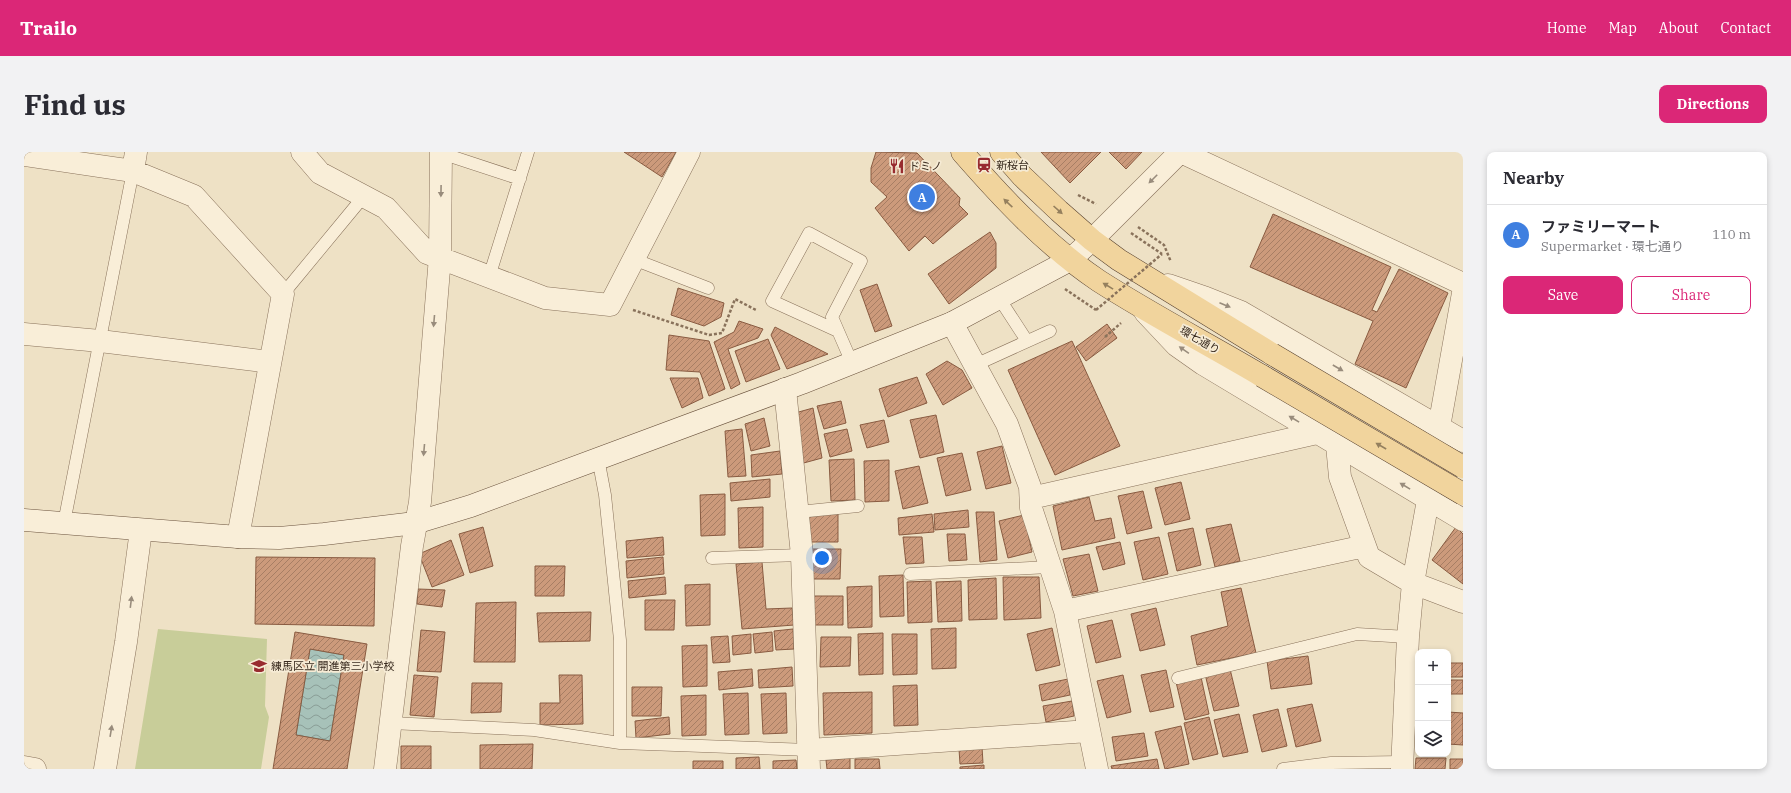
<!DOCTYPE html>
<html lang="en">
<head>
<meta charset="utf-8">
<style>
	:root { --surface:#fff; --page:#f2f2f3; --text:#2b2b33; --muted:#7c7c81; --line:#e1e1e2; --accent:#db2777 }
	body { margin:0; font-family:"IBM Plex Serif","Noto Sans JP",serif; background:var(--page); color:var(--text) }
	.controls { position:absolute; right:12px; bottom:12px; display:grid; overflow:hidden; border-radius:8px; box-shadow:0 2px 6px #0003 }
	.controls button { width:36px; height:36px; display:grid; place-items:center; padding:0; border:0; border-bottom:1px solid var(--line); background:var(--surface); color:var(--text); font:20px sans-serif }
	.you { position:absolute; left:798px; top:406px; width:14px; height:14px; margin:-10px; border:3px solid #fff; border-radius:50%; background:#1a73e8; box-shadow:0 0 0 6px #1a73e833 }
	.badge { display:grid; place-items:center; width:26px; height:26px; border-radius:50%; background:var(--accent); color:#fff; font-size:13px; font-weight:700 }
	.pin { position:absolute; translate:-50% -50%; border:2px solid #fff; box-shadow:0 1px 4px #0006 }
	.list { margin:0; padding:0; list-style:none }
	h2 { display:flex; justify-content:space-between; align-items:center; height:52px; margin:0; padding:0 16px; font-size:17px }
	h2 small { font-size:13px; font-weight:400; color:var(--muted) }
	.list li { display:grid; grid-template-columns:26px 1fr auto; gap:12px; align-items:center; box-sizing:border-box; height:60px; padding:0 16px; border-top:1px solid var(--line) }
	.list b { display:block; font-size:15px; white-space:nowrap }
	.list p { margin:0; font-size:13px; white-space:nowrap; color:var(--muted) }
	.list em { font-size:13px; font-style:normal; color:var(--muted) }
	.actions { display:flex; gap:8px; padding:12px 16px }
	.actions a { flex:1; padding:9px 0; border:1px solid var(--accent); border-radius:8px; text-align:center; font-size:14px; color:var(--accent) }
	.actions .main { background:var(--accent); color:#fff }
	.icon { flex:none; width:22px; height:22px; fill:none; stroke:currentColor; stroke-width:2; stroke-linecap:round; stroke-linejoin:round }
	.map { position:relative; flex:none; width:1439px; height:617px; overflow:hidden; border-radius:8px }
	header { display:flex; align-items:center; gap:24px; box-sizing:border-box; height:56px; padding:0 20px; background:var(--accent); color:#fff }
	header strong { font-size:19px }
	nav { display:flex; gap:22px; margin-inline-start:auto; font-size:14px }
	.intro { display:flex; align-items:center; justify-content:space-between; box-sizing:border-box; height:96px; padding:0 24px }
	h1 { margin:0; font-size:28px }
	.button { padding:10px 18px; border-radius:8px; background:var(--accent); color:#fff; font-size:14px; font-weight:700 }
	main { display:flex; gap:24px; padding:0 24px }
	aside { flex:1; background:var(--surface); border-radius:8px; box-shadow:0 2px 6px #0003 }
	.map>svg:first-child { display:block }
</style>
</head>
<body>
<header>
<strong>Trailo</strong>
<nav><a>Home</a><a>Map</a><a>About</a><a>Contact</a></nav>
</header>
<div class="intro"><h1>Find us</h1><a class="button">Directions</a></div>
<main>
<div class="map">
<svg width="1439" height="617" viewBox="0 0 1439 617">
	<defs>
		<pattern id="water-waves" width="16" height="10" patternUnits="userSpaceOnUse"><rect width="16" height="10" fill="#a7c2b9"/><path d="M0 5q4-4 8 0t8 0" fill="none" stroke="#899e96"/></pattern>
		<pattern id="building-hatch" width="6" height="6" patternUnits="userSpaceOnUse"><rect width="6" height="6" fill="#cc9a7b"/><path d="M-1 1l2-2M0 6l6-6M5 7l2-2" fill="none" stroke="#a77e64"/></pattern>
	</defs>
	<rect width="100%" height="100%" fill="#eee1c5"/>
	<path fill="#c8cd99" d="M134,477L243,487L241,554L245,565L237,617H111Z"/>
	<path fill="url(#water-waves)" stroke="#6d9086" d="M286,497L320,503L306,589L272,583Z"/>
	<path fill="url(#building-hatch)" stroke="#895b41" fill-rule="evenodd" d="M600,0H652L638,25Z
		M852,0L893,1L936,46L935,53L944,62L909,92L901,84L885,99L851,56L863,45L847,30V16Z
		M1017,0H1077L1046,31Z
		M1085,0H1118L1102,17Z
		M1249,62L1367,115L1348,158L1353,160L1375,117L1424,141L1382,236L1331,212L1349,169L1226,115Z
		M966,80L972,91V116L925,152L904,122Z
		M853,132L868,174L851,180L836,138Z
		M654,136L700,151L697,165L680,174L647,163Z
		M715,169L739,177L734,186L704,197L716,232L707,237L690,190L710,180Z
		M1083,172L1093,186L1062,209L1052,195Z
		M751,175L804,202L763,217L747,183Z
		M645,183L685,189L701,237L685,244L676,220L642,218Z
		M744,187L756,217L722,230L711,199Z
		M1048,189L1096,294L1031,323L984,218Z
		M923,209L938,218L948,236L919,253L902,222Z
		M893,225L903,251L864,265L855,237Z
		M646,226H674L679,246L658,256Z
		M817,249L822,271L800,277L793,254Z
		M789,256L798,306L776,312L771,261Z
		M912,263L920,300L896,306L886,268Z
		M740,266L746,294L727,299L721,272Z
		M860,268L865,290L843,296L836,273Z
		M718,277L722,324L704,325L701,279Z
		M823,277L828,299L806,305L800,282Z
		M978,294L987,331L962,337L953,300Z
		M756,299L758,322L728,325L727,303Z
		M938,301L947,338L922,344L913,306Z
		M830,307L831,348L807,349L805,308Z
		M865,308V349L841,350L840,309Z
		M895,314L904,351L879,357L871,319Z
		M746,327V345L707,349L706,331Z
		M1157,330L1166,367L1141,373L1131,336Z
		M1119,339L1128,376L1103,382L1094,344Z
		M701,342V383L677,384L676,343Z
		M1065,345L1071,369L1087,366L1091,386L1038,398L1029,354Z
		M739,355V395L715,396L714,356Z
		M944,358L945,375L911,378L910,362Z
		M784,360H814V390H784Z
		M952,360H970L973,408L956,410Z
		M908,362L910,380L875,383L874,366Z
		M1000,363L1008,400L984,406L975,369Z
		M1207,372L1216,409L1191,415L1182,377Z
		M459,375L469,414L446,421L435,382Z
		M1432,375L1439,382V432L1408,408Z
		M1169,376L1177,413L1153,419L1144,381Z
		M923,382H941L943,408L925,409Z
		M639,385L640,403L603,406L602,389Z
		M879,385H898L900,411L882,412Z
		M1135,385L1144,422L1119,428L1110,390Z
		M427,388L440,423L408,435L395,402Z
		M1096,390L1101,412L1079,418L1072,395Z
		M787,397H817L816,427H786Z
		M1065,402L1074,439L1049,444L1039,407Z
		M232,405L351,406L350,474L231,472Z
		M639,405L640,422L603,426L602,409Z
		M738,410L742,457L768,456L770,473L718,477L712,412Z
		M511,414H541L540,444H511Z
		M879,423L880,464L856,465L855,424Z
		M641,425L642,442L605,446L604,429Z
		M979,425H1015L1017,466L980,468Z
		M972,426L973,467L945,468L944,428Z
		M907,429L908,470L884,471L883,430Z
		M937,429L938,469L914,470L912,430Z
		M686,432V473L662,474L661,433Z
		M848,434V475L824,476L823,435Z
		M1217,436L1232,501L1173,513L1167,484L1204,474L1197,440Z
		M394,437L421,438L418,455L393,452Z
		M789,444H819V473H789Z
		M621,448H651L650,478H621Z
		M492,450L491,510H450L452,451Z
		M1132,456L1141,493L1116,499L1107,462Z
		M567,460L566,489L515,490L513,461Z
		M1088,468L1097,505L1072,511L1063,474Z
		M932,476V516L908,517L907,477Z
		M1028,476L1036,513L1012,519L1003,482Z
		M769,477L770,497L752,498L750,479Z
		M397,478L421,480L417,520L393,519Z
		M271,480L343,492L323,617H249ZM286,497L320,503L306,589L272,583Z
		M748,480L749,499L731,501L729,482Z
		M859,481V522L835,523L834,482Z
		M727,482V501L709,503L708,484Z
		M868,482H893V522L869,523Z
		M704,484L706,510L689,511L687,485Z
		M797,485H827L826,514L796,515Z
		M683,493V534L659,535L658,494Z
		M1284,504L1288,532L1247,537L1243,509Z
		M1424,511H1439V525H1424Z
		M768,515L769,534L735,536L734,518Z
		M728,517L729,534L695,538L694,520Z
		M1206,517L1215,554L1190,559L1181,522Z
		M1142,518L1150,555L1126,560L1117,523Z
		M390,523L414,525L410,565L386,563Z
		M535,523H558L559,572L516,573V551H536Z
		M1099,523L1107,560L1083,566L1073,529Z
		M1177,525L1185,562L1161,568L1152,530Z
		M1044,527L1046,543L1018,549L1015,533Z
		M1424,528H1439V542H1424Z
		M448,531H478L477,560L447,561Z
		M893,533L894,573L870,574L869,534Z
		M608,535H638L637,564H608Z
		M848,540V581L800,583L799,541Z
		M724,541L725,582L701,583L699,542Z
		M762,541L763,581L739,582L737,542Z
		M682,543V583L658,584L657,544Z
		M1048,549L1050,564L1022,570L1019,554Z
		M1288,552L1297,589L1272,595L1263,557Z
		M1254,557L1263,594L1238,600L1229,563Z
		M1424,560L1439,561V593L1424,592Z
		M1215,562L1224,600L1199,605L1190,568Z
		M645,565L646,582L612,586L611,569Z
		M1185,565L1194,602L1169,608L1160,571Z
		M1157,574L1165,612L1141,617L1131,580Z
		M1120,581L1124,604L1092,609L1088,585Z
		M509,592L508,617H456V593Z
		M377,594H407V617H377Z
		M958,595L959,611L936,612L935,597Z
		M735,605L736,617H712V606Z
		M826,606V617H803L802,608Z
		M1392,606H1422L1421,617H1391Z
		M831,607H855L856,617H831Z
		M1133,607L1135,617H1088L1087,614Z
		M1426,607H1439V617H1426Z
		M772,608L773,617H749V609Z
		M669,609H699V617H669Z
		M960,613V617H936V615Z"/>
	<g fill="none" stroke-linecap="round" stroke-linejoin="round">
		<defs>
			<path id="lane" d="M417,1L496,27
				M609,107L684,136
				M465,125L504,0
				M259,142L340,44
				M975,146L1003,189
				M814,179L748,149L785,81L837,109L808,165L828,211
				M951,213L1026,179
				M574,306L581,343L596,488V591
				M774,360L834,354
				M40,371L109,19
				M688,406L778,403
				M886,422L1025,415
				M1154,526L1333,482L1384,485
				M367,571L510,578L596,591L785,598
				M1259,617L1307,611L1378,610"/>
			<path id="street" d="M278,0L296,21L362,56L403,101L521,146L586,153L665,0
				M1157,0L1439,132
				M0,3L109,19L170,44L259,142L214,385
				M109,19L112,0
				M1068,88L1156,0
				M1144,133L1182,146L1217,160L1439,289
				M1121,160L1152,193L1179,212L1439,368
				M928,171L983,272L1006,335L1007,356L1041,459L1073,617
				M0,182L76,189L246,210
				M761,237L778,403L785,617
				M1313,293L1316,325L1345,405L1389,431L1439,450
				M1007,346L1293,281
				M1041,459L1341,394
				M785,598L1065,579
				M0,615L11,617
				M81,617L102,490L117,378
				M361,617L388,394L396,350L416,105L417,0
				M1378,617L1384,485L1389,431L1404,348L1415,275L1439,141"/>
			<path id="secondary" d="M0,368L214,385L255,386L300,382L391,371L447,354L778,231L928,171L1046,108L1068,88"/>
			<path id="primary" d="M938,0C979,47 1023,94 1075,129C1128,163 1184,192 1238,224
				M977,0L998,24L1035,59L1068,88L1095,108L1248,202"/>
		</defs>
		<use href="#lane" stroke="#89725b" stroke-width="13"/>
		<use href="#street" stroke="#89725b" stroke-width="23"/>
		<use href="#secondary" stroke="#6b533e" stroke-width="23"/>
		<use href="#primary" stroke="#57412f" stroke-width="23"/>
		<path stroke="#89725b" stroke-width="2.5" stroke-dasharray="3 2" stroke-linecap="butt" d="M1054,43L1072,52
			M1114,75L1140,93L1147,110
			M1107,81L1138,102
			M1041,137L1072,158
			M609,158L685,183L698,181L711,147L732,158
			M1081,185L1097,171"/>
		<use href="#lane" stroke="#f9eed8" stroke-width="12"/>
		<use href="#street" stroke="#f9eed8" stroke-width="22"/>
		<use href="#secondary" stroke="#f9eed8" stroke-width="22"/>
		<use href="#primary" stroke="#f1d49d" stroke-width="22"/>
		<defs>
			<path id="primary-bridge" d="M1248,202L1439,315
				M1238,224L1439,342"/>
		</defs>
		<use href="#primary-bridge" stroke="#57412f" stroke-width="23" stroke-linecap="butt"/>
		<path stroke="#89725b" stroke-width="2.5" stroke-dasharray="3 2" stroke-linecap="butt" d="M1072,158L1138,102"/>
		<use href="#primary-bridge" stroke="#f1d49d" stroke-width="22"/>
	</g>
	<defs><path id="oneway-solid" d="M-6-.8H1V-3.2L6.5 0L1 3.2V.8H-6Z"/></defs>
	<g fill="#998c7c">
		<use href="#oneway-solid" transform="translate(1129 27) rotate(135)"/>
		<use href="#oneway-solid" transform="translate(417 39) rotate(91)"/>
		<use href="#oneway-solid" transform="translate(1201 153) rotate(23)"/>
		<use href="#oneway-solid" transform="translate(410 169) rotate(95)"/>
		<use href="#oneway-solid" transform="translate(1160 198) rotate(-145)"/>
		<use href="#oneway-solid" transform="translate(1314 216) rotate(30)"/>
		<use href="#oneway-solid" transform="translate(1270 267) rotate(-149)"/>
		<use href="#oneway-solid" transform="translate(400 298) rotate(95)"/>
		<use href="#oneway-solid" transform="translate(1381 334) rotate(-149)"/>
		<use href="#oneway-solid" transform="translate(107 450) rotate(-83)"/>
		<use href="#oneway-solid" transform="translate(87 579) rotate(-81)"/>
	</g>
	<g fill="#95805e">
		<use href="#oneway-solid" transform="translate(984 51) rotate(-137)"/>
		<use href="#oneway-solid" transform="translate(1034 58) rotate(42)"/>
		<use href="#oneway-solid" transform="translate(1084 134) rotate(-149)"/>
		<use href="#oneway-solid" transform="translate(1357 294) rotate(-150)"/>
	</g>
	<defs>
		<symbol id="station-bare" viewBox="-9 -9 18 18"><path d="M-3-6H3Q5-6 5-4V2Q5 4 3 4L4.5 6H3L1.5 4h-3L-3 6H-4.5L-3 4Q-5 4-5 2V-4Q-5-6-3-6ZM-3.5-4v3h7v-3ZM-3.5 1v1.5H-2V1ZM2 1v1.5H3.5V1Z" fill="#982b2f" stroke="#f6ebd5" stroke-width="2.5" paint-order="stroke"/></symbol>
		<symbol id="restaurant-bare" viewBox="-9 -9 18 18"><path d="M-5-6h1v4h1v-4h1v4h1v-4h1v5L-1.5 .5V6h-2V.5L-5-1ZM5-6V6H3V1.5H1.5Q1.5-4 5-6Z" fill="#982b2f" stroke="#f6ebd5" stroke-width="2.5" paint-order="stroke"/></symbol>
		<symbol id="school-bare" viewBox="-9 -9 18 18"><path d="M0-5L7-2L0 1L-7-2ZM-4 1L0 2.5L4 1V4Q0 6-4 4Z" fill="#982b2f" stroke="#f6ebd5" stroke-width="2.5" paint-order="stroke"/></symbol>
	</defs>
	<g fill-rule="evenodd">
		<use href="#station-bare" x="949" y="2" width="22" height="22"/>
		<use href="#restaurant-bare" x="862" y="3" width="22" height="22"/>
		<use href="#school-bare" x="224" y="503" width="22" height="22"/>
	</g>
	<g text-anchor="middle" stroke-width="3.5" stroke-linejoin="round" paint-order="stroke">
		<g font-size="11" fill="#392b1f" stroke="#f6ebd5" text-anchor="start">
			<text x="972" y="17">新桜台</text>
			<text x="885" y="18">ドミノ</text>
			<text x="247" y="518">練馬区立 開進第三小学校</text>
		</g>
		<g font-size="11" fill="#392b1f" stroke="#f6ebd5">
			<text transform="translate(1176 188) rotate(30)" y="4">環七通り</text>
		</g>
	</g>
</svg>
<div class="controls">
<button>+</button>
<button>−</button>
<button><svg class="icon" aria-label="layers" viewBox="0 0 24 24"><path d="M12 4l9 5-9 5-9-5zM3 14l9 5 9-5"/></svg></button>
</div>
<div class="you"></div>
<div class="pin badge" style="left:898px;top:45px;background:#3f7fe0">A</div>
</div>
<aside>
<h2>Nearby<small></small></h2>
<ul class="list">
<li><span class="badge" style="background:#3f7fe0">A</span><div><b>ファミリーマート</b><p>Supermarket · 環七通り</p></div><em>110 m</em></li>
</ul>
<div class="actions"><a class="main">Save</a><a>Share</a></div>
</aside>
</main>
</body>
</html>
